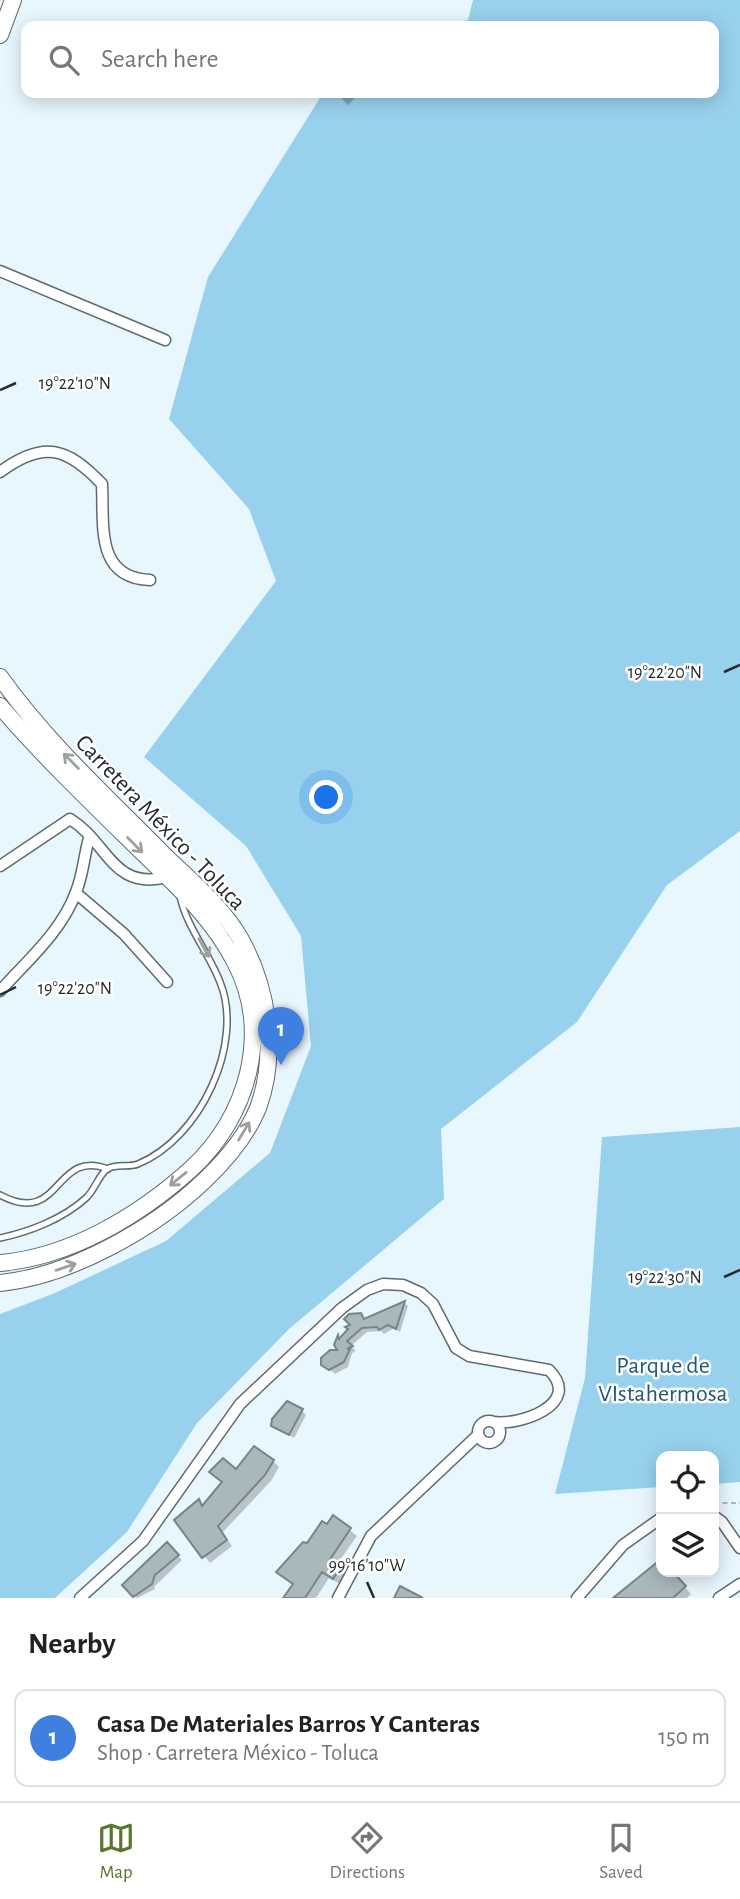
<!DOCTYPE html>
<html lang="en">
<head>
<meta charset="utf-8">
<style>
	:root { --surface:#fff; --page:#f6f6f6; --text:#222; --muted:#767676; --line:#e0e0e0; --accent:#59772c }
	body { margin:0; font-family:"Alegreya Sans",sans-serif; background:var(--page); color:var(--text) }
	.controls { position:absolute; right:21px; bottom:21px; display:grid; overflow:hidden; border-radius:14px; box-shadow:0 4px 18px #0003 }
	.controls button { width:63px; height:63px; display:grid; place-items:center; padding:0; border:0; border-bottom:2px solid var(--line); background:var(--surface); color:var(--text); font:35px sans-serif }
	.you { position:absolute; left:327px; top:798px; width:24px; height:24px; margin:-18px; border:5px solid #fff; border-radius:50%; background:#1a73e8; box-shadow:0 0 0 10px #1a73e833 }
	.badge { display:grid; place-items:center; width:46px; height:46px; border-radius:50%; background:var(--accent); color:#fff; font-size:23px; font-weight:700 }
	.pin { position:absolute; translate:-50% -58px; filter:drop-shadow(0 2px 4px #0008) }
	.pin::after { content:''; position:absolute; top:37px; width:24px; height:21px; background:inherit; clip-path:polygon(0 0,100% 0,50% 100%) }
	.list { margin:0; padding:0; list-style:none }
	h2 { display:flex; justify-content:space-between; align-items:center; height:91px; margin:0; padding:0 28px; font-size:30px }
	h2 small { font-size:23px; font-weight:400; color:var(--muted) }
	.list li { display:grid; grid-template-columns:46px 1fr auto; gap:21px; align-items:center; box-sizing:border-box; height:98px; margin:0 14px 14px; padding:0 14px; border:2px solid var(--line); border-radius:14px }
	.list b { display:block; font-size:26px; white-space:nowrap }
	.list p { margin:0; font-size:23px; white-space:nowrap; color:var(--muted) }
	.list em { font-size:23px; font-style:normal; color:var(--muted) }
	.icon { flex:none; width:38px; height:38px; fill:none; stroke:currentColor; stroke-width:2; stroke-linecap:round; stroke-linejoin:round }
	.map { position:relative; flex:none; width:740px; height:1598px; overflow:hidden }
	.search { position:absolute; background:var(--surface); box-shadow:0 4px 18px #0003; left:21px; right:21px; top:21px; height:77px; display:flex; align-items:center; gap:18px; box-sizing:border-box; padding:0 24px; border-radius:14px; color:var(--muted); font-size:26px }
	.sheet { height:203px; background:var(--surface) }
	nav { display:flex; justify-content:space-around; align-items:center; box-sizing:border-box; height:98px; border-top:2px solid var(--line); background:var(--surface); font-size:19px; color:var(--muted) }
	nav a { display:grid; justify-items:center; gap:4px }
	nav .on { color:var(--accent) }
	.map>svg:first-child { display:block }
</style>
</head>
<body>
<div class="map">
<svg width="740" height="1598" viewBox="0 0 740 1598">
	<rect width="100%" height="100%" fill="#e8f6fd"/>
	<path fill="#98d1ed" d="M473,0H740V831L667,885L577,1022L441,1129L444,1199L289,1329L197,1423L127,1532L55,1598H0V1314L55,1293L166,1241L270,1153L311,1046L301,936L246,846L144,757L276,581L249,509L169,419L208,277L323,93H714V26H442L468,20Z
		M740,1127V1482L714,1484V1456H661V1487L555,1494L585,1378L602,1137Z"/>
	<path fill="#0003" d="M336,93H350L355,98L348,105Z
		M404,1303L408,1306L400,1332L394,1328L384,1334L381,1331L367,1332L351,1346L356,1351L352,1353L348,1367L335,1374L322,1362L339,1352L340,1341L360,1315L366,1320Z
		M302,1411L306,1415L294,1438L273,1425Z
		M273,1461L279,1467L271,1481L222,1533L232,1546L210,1563L176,1520L198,1502L203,1507L236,1471Z
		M333,1517L357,1536L335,1567L345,1575L340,1584L329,1578L316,1598H285L295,1585L279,1572Z
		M167,1545L182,1560L154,1587L155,1589L137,1598L124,1585Z
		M661,1561V1572H671L691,1594L687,1598H616Z"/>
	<path fill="#a9b8bb" stroke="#768587" stroke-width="2" d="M405,1301L396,1329L388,1325L379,1330L377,1327L362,1328L347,1341L353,1346L347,1349H350L344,1362L329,1370L321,1365V1358L330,1350H337L334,1345L338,1335L339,1339L348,1329L345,1327L350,1325L344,1319L349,1314L361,1313L364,1319Z
		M287,1401L303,1409L289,1435L271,1426L272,1419Z
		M254,1446L274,1460L265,1475L218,1526L227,1540L202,1558L174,1520L199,1499L202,1506L222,1482L209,1472L223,1458L236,1469Z
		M333,1515L351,1528L329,1561L340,1568L333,1579L322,1572L305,1598H283L293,1584L276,1572L303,1542L307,1543L322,1521L327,1524Z
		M167,1542L179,1555L155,1575L152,1584L133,1597L122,1585Z
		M661,1559V1572H673L686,1586L673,1598H613Z
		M400,1586L423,1598H394Z"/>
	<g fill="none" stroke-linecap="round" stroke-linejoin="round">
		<defs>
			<path id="service" d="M0,1195C62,1228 53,1148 108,1169
				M0,1238C29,1232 63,1219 86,1198C95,1190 98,1176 107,1169C117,1163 128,1168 138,1164C200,1139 245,1043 220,982C209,953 186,926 180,896"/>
			<path id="minor" d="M0,271L165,340
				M0,472C43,440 67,447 102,484C104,525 95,578 150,580
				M0,866L70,819C108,842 112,891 167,877
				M76,893L124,934L167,982
				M0,991C27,961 62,931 76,892C83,875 84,856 89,838
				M478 1432a11 11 0 1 1 22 0a11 11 0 1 1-22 0Z
				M714,1516L722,1522L740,1548
				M80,1598L143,1541L240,1404L342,1308L367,1290L383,1284L403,1285L421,1293L433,1304L456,1348L469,1356L549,1370C583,1404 520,1426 493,1422
				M338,1598L371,1536L478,1435
				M577,1598L623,1545L661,1518
				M719,1598L740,1584"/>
			<path id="primary" d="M0,35L13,0
				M0,677C47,743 108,798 165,856C191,881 222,907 240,938C268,987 278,1054 258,1108C247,1135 226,1160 205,1180C154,1229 70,1276 0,1283
				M0,706C44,757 92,803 140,850C176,885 212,917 235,962C272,1032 248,1117 191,1169C139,1216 70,1257 0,1263"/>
		</defs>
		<use href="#service" stroke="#5e6a70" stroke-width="8"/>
		<use href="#minor" stroke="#5e6a70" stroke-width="13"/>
		<use href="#primary" stroke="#5e6a70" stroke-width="18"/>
		<path stroke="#acb7bd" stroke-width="2" stroke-dasharray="5 3.5" stroke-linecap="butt" d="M714,1503H740"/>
		<use href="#service" stroke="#fff" stroke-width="5"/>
		<use href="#minor" stroke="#fff" stroke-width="10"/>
		<use href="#primary" stroke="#fff" stroke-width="16"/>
	</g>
	<defs><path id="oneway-shaft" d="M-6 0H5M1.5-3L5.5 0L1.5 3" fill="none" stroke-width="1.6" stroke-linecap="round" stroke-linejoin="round" transform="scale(1.75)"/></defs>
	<g stroke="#9d9fa0">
		<use href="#oneway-shaft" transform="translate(71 761) rotate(-135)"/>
		<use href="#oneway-shaft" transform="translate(135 845) rotate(45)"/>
		<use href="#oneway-shaft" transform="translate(204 948) rotate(61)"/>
		<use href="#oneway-shaft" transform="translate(244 1131) rotate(-59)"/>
		<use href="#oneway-shaft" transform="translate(178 1179) rotate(141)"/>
		<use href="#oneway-shaft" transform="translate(66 1267) rotate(-19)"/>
	</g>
	<path fill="none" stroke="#252a2c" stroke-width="2.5" d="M0,390L16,383M724,672L740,665M0,995L16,987M724,1277L740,1270M367,1582L374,1598"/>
	<g text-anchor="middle" stroke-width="5" stroke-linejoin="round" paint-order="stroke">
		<g font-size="24" fill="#252a2c" stroke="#fff">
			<text transform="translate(161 822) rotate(46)" y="8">Carretera México - Toluca</text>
		</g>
		<g font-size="24" fill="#215970" stroke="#fff">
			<text x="663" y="1373">Parque de<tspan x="663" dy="28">VIstahermosa</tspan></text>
		</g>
	</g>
	<g font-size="18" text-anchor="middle" fill="#252a2c" stroke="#fff" stroke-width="5" stroke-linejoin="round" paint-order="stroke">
		<text x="75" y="389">19°22'10"N</text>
		<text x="665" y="678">19°22'20"N</text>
		<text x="75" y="994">19°22'20"N</text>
		<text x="665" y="1283">19°22'30"N</text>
		<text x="367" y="1571">99°16'10"W</text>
	</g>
</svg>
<div class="controls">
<button><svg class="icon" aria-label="locate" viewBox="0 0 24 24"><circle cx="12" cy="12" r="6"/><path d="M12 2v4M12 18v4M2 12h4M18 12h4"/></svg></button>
<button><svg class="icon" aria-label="layers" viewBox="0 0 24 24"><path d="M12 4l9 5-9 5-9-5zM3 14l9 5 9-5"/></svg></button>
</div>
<div class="you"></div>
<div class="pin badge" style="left:281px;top:1065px;background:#3f7fe0">1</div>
<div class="search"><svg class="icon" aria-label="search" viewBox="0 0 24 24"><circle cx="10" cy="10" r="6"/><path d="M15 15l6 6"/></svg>Search here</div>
</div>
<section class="sheet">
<h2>Nearby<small></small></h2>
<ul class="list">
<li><span class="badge" style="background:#3f7fe0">1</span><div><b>Casa De Materiales Barros Y Canteras</b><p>Shop · Carretera México - Toluca</p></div><em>150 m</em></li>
</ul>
</section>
<nav>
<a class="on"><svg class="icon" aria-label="map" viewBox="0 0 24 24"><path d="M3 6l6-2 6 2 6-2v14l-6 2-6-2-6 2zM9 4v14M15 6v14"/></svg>Map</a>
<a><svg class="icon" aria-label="directions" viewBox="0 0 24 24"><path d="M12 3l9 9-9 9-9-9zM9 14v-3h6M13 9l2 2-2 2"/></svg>Directions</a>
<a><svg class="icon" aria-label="saved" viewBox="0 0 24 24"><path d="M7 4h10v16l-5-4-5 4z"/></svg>Saved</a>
</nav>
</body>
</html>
